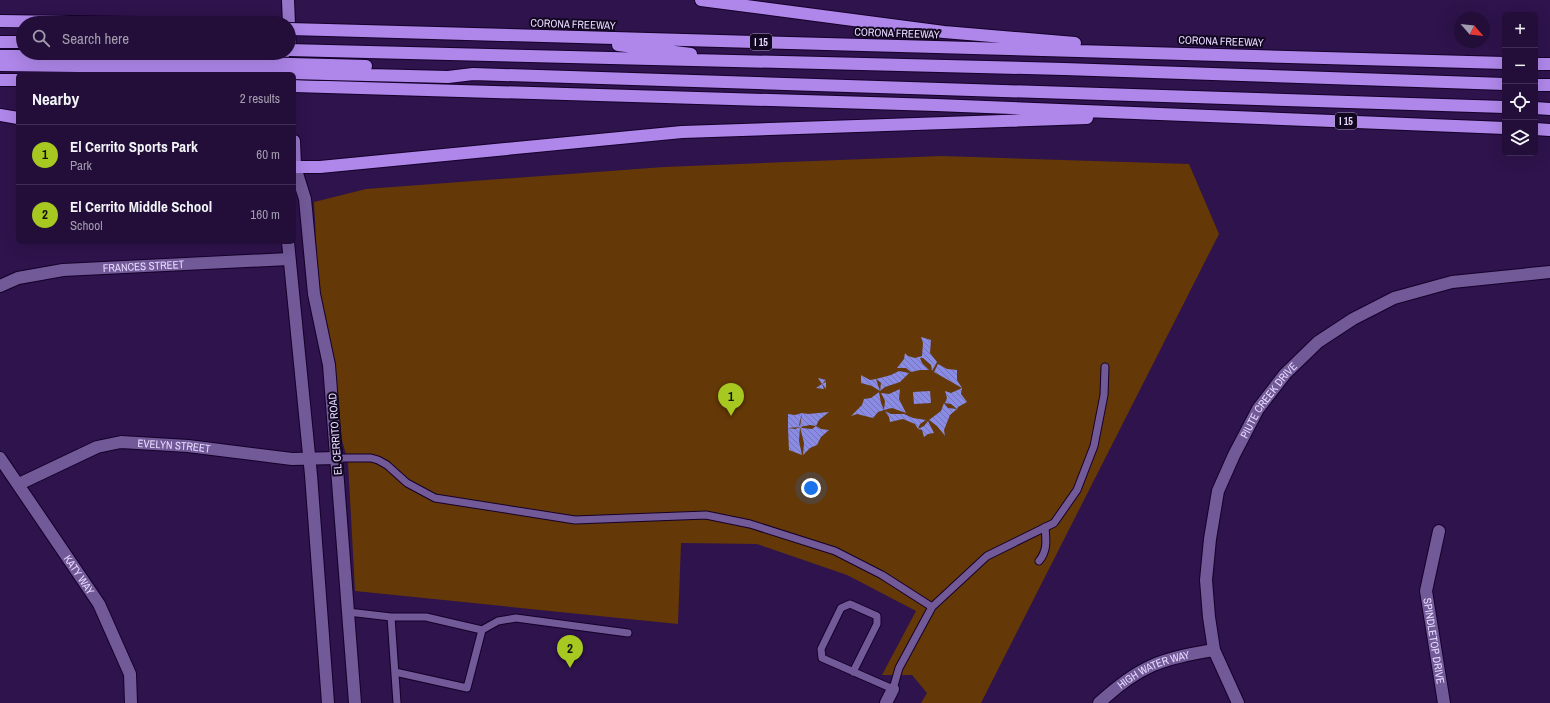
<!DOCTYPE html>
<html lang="en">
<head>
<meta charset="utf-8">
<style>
	:root { --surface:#220e39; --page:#2a1741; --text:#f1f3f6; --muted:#a29cae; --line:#3f2e53; --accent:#a6c820 }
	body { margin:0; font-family:"Archivo Narrow",sans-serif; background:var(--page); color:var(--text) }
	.controls { position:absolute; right:12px; top:12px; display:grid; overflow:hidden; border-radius:6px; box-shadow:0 4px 16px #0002 }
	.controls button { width:36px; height:36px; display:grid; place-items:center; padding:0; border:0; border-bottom:1px solid var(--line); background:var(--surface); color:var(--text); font:20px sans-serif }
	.compass { position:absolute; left:1454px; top:12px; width:36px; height:36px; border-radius:50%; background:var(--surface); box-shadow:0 4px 16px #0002; rotate:118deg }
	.you { position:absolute; left:811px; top:488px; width:14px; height:14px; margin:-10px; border:3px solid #fff; border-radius:50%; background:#1a73e8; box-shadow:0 0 0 6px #1a73e833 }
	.badge { display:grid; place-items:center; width:26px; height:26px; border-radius:50%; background:var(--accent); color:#111; font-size:13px; font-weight:700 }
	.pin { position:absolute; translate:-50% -33px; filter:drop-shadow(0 1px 2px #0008) }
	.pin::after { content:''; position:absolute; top:21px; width:14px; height:12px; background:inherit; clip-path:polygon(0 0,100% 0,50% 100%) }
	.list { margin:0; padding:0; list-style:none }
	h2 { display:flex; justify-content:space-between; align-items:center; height:52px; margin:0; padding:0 16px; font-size:17px }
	h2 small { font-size:13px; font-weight:400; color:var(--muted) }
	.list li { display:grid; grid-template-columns:26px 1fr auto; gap:12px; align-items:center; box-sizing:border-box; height:60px; padding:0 16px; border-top:1px solid var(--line) }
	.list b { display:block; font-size:15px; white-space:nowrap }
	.list p { margin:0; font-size:13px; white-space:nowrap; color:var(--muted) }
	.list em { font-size:13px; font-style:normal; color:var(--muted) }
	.icon { flex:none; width:22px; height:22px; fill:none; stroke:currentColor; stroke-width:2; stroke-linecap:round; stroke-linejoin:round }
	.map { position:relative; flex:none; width:1550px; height:703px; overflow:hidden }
	.search { position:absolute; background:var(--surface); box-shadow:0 4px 16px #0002; left:16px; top:16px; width:280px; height:44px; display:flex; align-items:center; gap:10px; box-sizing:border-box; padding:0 14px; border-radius:22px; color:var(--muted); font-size:15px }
	.panel { position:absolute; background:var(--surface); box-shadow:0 4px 16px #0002; left:16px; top:72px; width:280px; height:172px; border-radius:6px }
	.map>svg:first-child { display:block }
</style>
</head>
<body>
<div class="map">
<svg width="1550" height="703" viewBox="0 0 1550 703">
	<defs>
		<pattern id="building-back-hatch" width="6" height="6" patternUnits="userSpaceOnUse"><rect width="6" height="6" fill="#898be4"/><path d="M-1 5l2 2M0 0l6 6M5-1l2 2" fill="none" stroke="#7575b6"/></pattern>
	</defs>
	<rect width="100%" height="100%" fill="#2e134c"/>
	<path fill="#643807" d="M942,156L1189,164L1219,234L981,703H921L927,693L912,675H882L916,611L847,575L757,544L681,543L678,624L355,591L348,462L323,371L314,202L366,189L664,167Z"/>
	<path fill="url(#building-back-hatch)" d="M921,337L931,340L930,353L937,362L932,371L931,365L923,358H920L922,363L929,370H920L911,372L906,368H897L904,359L905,353L908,356L915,358L922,356L923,343Z
		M938,364L947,369L957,370V380L962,388L934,372Z
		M899,371L909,373L900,382L885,387L880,391L881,383L876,379L891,375Z
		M861,375L870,380L876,379L880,391L872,386L861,383Z
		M818,378L826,380L822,384L826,382V389L822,384L824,389L816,388L822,384Z
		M962,388L961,394L967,402L958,407L957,409L950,415L944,430L945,436L937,426L929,420L941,411L944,403L948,408L957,409L951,404L945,403L947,398L945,391L951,393Z
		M900,389L899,399L906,413L892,408L884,410L885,401L881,393L889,394Z
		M930,391L931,403L914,404L913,392Z
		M879,392L881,403L884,410L878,412L873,418L857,414L851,416L862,405L864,399L871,398Z
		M885,411L891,414H904L913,418L926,420L920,424L918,429L915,424L903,419L890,422L889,417Z
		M829,412L819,420L816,426L810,425L800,427L802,413L808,414Z
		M802,413L799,425L802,428L812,429L816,426L821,429L829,430L821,437L817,445L810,448L803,455L804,443L800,427L788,428L795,429L800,427L799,441L802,455L789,450L788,428V414L795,415Z
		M928,421L934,433L928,434L924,437L922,430L918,429L924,426Z"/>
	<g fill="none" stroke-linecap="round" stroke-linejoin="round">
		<defs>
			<path id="lane" d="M337,458H371L378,460L387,465L407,483L435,498L575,520L706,515L750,524L835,551L882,575L932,607L899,668L893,689L822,658L821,649L841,608L850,604L877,616V624L853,672
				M1039,561C1048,550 1046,540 1045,527
				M932,607L987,556L1054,523L1077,490L1094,446L1104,395L1105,367
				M348,612L391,617H426L482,630L467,688L395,672
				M391,617L397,703
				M482,630L498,621L516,618L628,633"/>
			<g id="street">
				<path id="s1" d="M0,286L18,278L63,270L289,259"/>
				<path id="s2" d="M0,458L99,604L130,674L131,703"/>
				<path id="s3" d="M19,484L97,447L121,442L188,446L292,459L337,458"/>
				<path id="s4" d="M1439,531L1426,591L1444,703"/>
				<path d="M886,703L893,689"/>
				<path id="s5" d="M1099,703C1139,666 1162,658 1214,650"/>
				<path id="s6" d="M1238,703L1214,650L1209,617L1206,580L1210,539L1218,491L1234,455L1258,409L1285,374L1318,342L1353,319L1394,298L1452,282L1550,272"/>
			</g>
			<path id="secondary" d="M295,167L305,199L314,294L329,365L355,703
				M288,242L311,475L328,703"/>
			<path id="primary" d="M288,0L291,74
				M294,141L295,167"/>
			<path id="highway" d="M701,0L944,32L1075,43
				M0,21L141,23
				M327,30L1505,63
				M0,42H23
				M618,45L691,54
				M328,51L1064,69L1505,84
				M0,56H58L250,63
				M1535,64H1550
				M0,65L79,66L250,72
				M329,65L366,66
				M329,74L448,77L473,74L1505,107
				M0,80H18
				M1535,85H1550
				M294,86L936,105L1505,128
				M1535,108L1550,109
				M0,115L18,118
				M1535,129L1550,130
				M294,167H320L682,132L1087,118"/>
		</defs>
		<use href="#lane" stroke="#15012a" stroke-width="9"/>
		<use href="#street" stroke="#15012a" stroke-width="14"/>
		<use href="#secondary" stroke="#15012a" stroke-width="14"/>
		<use href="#primary" stroke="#15012a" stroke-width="14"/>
		<use href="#highway" stroke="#15012a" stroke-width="14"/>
		<use href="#lane" stroke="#725998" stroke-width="7"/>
		<use href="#street" stroke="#725998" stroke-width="12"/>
		<use href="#secondary" stroke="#725998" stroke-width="12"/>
		<use href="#primary" stroke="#9775c9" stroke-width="12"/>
		<use href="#highway" stroke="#af87ea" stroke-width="12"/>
		<defs>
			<path id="highway-bridge" d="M289,29L327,30
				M289,50L328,51
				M250,63L329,65
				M250,72L329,74"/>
		</defs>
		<use href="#highway-bridge" stroke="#15012a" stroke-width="14" stroke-linecap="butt"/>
		<use href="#highway-bridge" stroke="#af87ea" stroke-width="12"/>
	</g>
	<g text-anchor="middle" stroke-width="4" stroke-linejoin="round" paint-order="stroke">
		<g fill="#120720" stroke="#a89bbc" stroke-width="1">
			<rect x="750" y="34" width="22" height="16" rx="3"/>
			<rect x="1335" y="113" width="22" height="16" rx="3"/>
		</g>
		<g font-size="10" font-weight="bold" fill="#e8dbff">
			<text x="761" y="46">I 15</text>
			<text x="1346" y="125">I 15</text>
		</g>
		<g font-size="11" fill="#e8dbff" stroke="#120720">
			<text transform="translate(573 24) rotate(2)" y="4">CORONA FREEWAY</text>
			<text transform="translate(897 33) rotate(2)" y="4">CORONA FREEWAY</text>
			<text transform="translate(1221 41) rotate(2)" y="4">CORONA FREEWAY</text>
			<text dy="4" stroke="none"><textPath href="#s1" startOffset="146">FRANCES STREET</textPath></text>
			<text dy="4" stroke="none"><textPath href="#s6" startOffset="323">PIUTE CREEK DRIVE</textPath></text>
			<text transform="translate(335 434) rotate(-94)" y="4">EL CERRITO ROAD</text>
			<text dy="4" stroke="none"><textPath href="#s3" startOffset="164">EVELYN STREET</textPath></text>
			<text dy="4" stroke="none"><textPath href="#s2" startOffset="141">KATY WAY</textPath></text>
			<text dy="4" stroke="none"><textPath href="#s4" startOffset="112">SPINDLETOP DRIVE</textPath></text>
			<text dy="4" stroke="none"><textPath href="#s5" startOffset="65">HIGH WATER WAY</textPath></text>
		</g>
	</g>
</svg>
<div class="controls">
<button>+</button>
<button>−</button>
<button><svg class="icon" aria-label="locate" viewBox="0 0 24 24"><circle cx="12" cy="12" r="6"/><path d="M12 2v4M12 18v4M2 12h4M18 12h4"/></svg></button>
<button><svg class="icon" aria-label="layers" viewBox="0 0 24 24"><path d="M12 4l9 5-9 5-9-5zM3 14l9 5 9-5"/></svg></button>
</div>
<svg class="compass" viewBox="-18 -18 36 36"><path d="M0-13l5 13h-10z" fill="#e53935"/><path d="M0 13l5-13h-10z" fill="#a29cae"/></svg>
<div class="you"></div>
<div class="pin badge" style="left:731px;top:416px">1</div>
<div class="pin badge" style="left:570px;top:668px">2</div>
<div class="search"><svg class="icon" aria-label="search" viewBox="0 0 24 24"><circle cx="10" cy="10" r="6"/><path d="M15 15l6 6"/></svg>Search here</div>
<section class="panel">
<h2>Nearby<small>2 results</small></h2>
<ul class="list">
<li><span class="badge">1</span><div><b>El Cerrito Sports Park</b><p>Park</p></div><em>60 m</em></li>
<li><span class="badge">2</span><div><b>El Cerrito Middle School</b><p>School</p></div><em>160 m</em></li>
</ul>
</section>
</div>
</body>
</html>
